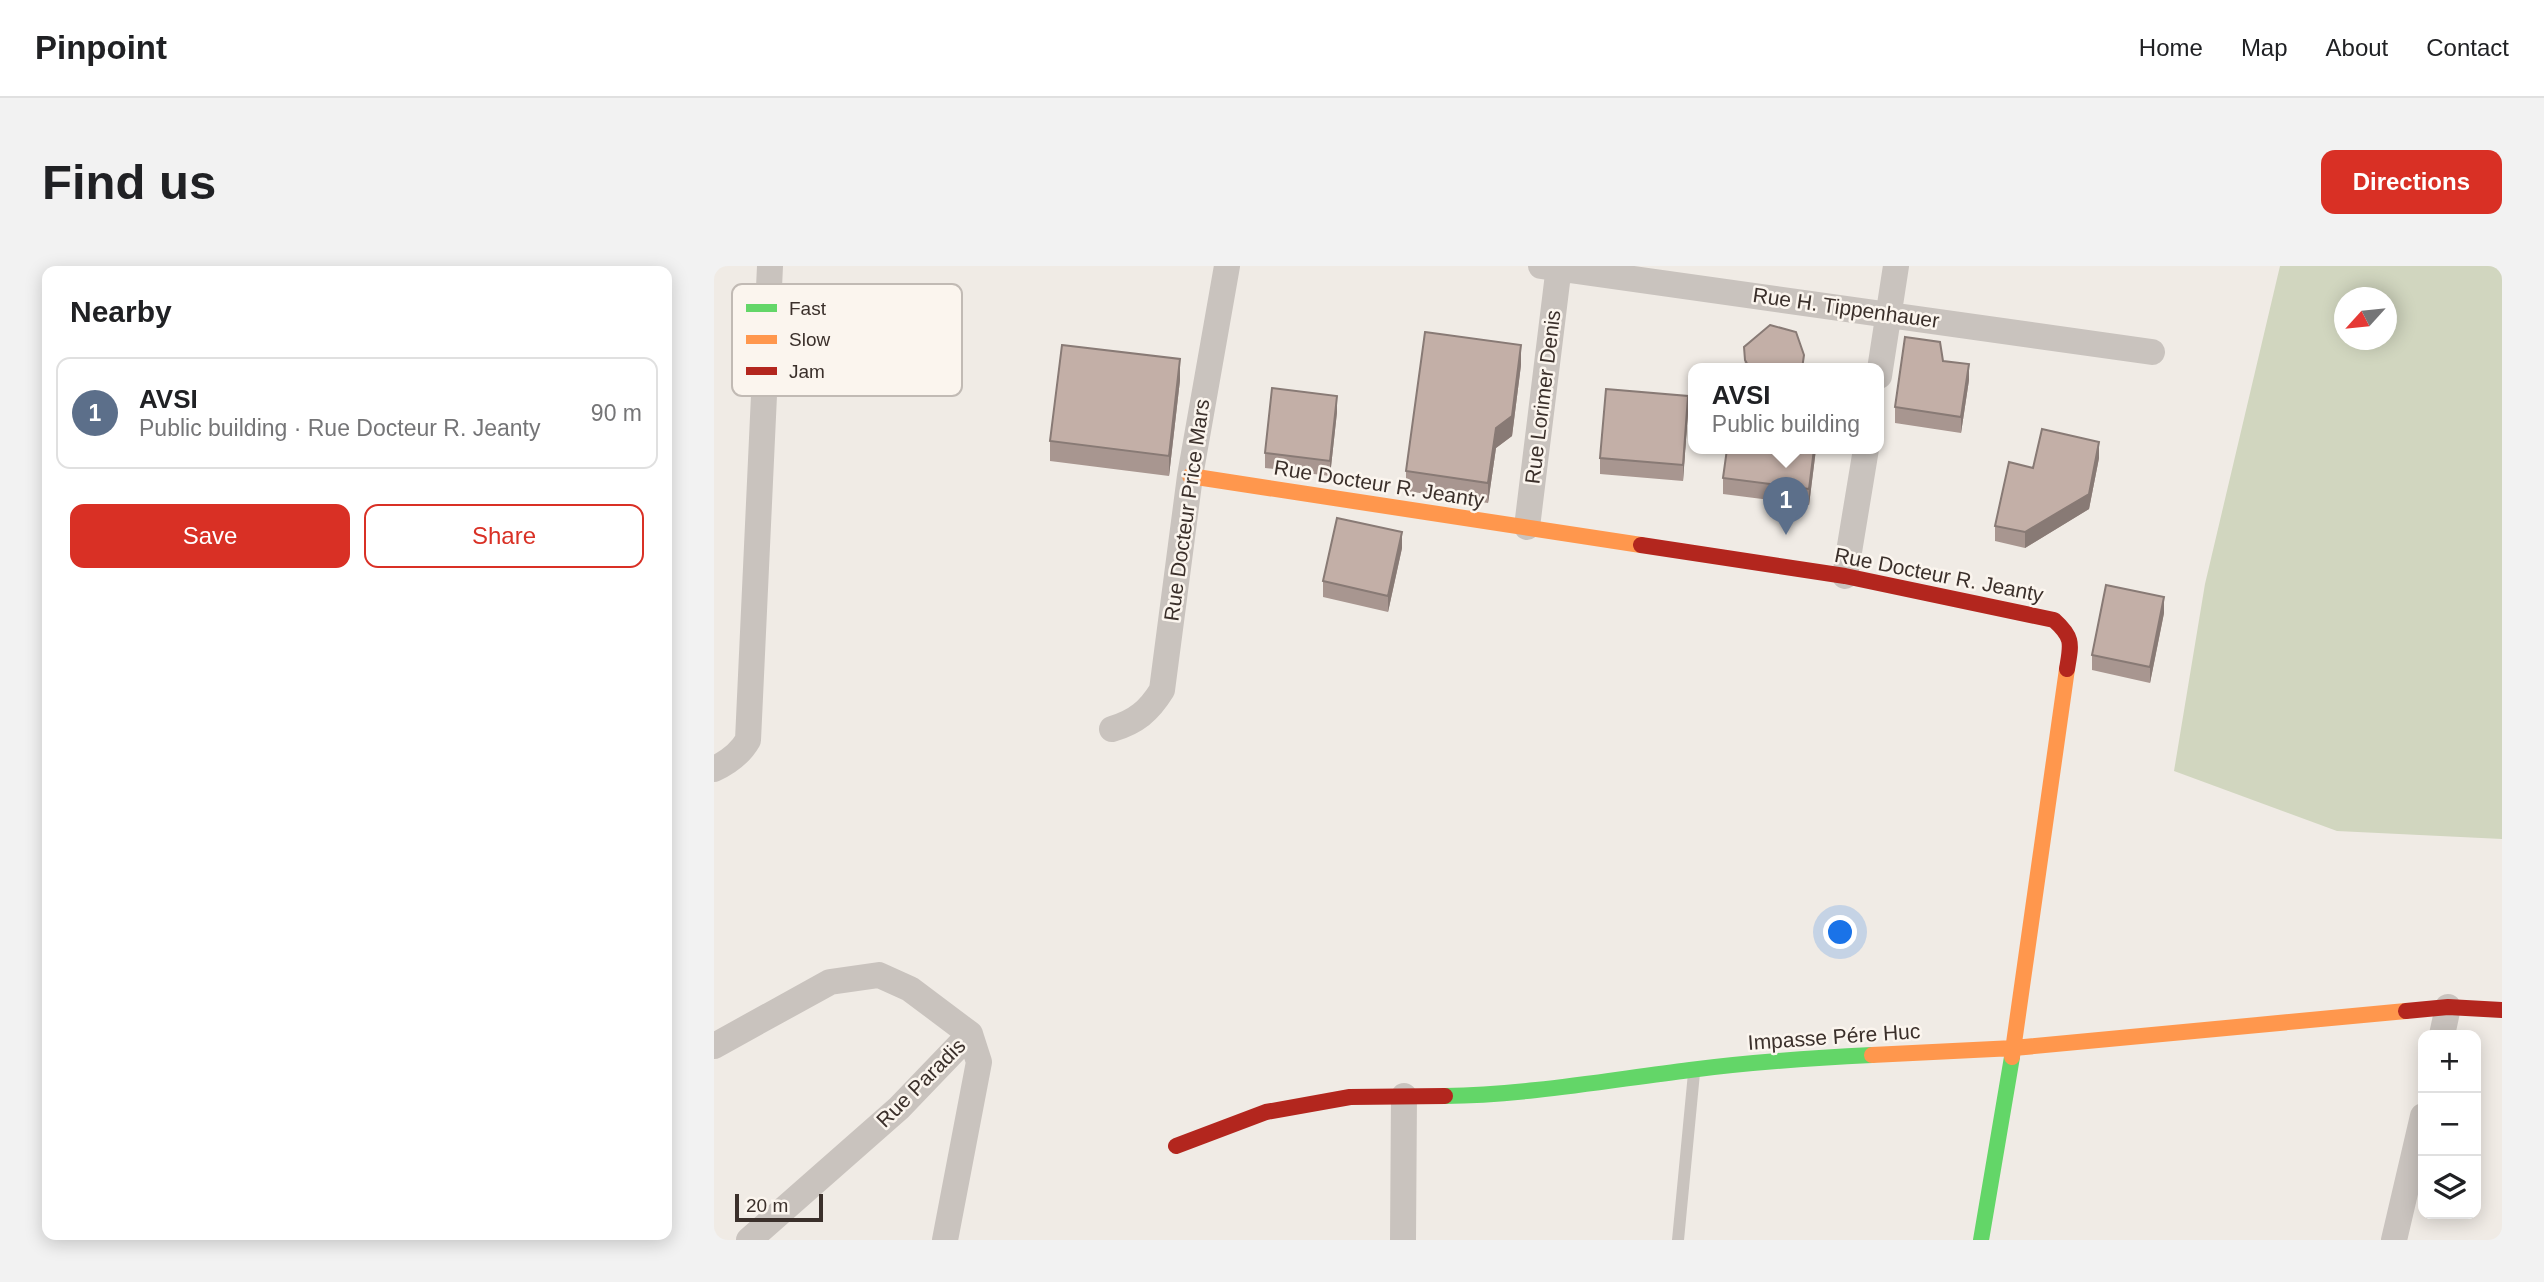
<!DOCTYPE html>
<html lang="en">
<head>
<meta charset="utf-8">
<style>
	:root { --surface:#fff; --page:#f2f2f2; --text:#202124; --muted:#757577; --line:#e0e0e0; --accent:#d93025 }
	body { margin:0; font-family:Arial,sans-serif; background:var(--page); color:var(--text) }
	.controls { position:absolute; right:21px; bottom:21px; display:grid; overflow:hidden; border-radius:14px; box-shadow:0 4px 18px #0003 }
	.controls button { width:63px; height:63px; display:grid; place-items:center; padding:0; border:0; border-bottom:2px solid var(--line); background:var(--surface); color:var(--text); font:35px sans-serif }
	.compass { position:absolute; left:1620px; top:21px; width:63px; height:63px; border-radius:50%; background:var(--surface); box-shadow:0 4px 18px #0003; rotate:243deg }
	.scale { position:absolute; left:21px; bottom:18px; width:88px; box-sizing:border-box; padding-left:7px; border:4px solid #3b302b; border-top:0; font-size:19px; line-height:24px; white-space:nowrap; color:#3b302b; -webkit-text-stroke:5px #fbf5ee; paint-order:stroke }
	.you { position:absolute; left:1127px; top:667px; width:24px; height:24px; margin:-18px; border:5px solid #fff; border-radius:50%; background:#1a73e8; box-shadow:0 0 0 10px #1a73e833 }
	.badge { display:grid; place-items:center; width:46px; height:46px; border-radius:50%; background:var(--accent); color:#fff; font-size:23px; font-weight:700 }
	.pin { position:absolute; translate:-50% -58px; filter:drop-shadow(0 2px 4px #0008) }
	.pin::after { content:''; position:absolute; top:37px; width:24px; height:21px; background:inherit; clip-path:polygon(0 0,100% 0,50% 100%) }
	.popup { position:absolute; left:974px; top:97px; width:196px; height:91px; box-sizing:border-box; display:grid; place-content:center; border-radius:14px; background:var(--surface); filter:drop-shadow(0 2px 5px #0005); font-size:23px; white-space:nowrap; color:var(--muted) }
	.popup b { font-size:26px; color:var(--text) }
	.popup::after { content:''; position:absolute; left:50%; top:100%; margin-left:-14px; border:14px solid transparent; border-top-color:var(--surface) }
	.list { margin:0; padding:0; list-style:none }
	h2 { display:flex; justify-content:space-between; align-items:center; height:91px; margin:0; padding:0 28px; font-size:30px }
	h2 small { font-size:23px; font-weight:400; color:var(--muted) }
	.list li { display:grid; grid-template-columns:46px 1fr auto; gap:21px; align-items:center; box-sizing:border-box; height:112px; margin:0 14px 14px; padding:0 14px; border:2px solid var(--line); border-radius:14px }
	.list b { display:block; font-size:26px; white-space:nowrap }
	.list p { margin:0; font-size:23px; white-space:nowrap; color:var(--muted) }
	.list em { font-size:23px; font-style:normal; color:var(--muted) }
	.actions { display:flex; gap:14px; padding:21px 28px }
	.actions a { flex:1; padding:16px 0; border:2px solid var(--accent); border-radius:14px; text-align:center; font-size:24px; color:var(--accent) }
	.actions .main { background:var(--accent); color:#fff }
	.icon { flex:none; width:38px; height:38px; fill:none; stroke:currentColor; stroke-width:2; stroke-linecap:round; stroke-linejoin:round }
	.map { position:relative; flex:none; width:1788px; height:974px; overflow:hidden; border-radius:14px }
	header { display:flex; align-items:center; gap:42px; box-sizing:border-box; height:98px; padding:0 35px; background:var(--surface); border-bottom:2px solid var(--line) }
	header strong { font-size:33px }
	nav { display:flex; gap:38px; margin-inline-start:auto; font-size:24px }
	.intro { display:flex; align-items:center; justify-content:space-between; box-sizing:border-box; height:168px; padding:0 42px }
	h1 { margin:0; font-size:49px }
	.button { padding:18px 32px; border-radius:14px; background:var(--accent); color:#fff; font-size:24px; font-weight:700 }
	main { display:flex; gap:42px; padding:0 42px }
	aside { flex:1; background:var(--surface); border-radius:14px; box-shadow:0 4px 18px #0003 }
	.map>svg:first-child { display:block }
</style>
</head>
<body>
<header>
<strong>Pinpoint</strong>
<nav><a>Home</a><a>Map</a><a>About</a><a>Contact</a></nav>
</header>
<div class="intro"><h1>Find us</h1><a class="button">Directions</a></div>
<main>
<aside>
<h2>Nearby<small></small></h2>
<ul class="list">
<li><span class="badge" style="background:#5c6f8a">1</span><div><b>AVSI</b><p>Public building · Rue Docteur R. Jeanty</p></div><em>90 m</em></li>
</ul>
<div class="actions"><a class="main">Save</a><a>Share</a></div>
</aside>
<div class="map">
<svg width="1788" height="974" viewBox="0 0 1788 974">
	<rect width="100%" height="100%" fill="#f0ebe5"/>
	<path fill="#d1d6bf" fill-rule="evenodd" d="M1566,0H1788V573L1623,565L1460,505L1491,318ZM1630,32H1672V74H1630Z"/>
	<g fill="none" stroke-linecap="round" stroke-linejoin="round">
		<path stroke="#c9c3be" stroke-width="12" d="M964,974L980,807"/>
		<path stroke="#c9c3be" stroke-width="26" d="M827,0L1438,86
			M1165,110L1182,0
			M813,261L845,0
			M1131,310L1152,183
			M398,463C422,456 435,445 448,424L476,210L513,0
			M0,503C15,496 26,488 34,474L56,0
			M1728,769L1734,741
			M0,780L116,716L165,709L196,723L256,768L185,842L35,974
			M231,974L265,796L256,768
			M689,974L690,830
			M1680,974L1709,850"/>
		<path stroke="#63d668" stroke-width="16" d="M731,830C813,829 895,814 976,804C1036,796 1097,792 1158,789
			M1267,974L1298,791"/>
		<path stroke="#ff974d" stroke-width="16" d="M476,210L927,279
			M1158,789L1300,782L1692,745
			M1298,791L1353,403"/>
		<path stroke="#b3261e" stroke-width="16" d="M927,279L1131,310L1340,354C1360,372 1357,378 1353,403
			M1692,745L1734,741L1788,744
			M462,880L552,846L636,831L731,830"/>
	</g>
	<path fill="#a89690" d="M1030,81L1089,103H1031Z
		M1229,95L1255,114L1247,167L1181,157V141Z
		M807,99L798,170L782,182L774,237L692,225V205Z
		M466,114L455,210L336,195V175Z
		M623,146L616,210L551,202V187Z
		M974,146L969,215L886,208V192Z
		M1102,183L1095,239L1009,228V212Z
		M1385,192L1375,243L1311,282L1281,275V260L1319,202Z
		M688,282L674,346L609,331V315Z
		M1450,347L1436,417L1378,404V389Z"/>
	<path fill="#887a75" d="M807,79V99L798,170L782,182L774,237V217L782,162Z
		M466,93V114L455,210V190Z
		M1255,98V114L1247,167V151Z
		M623,130V146L616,210V195Z
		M974,130V146L969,215V199Z
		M1385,176V192L1375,243L1311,282V266Z
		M1100,183H1102L1095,239V223Z
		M688,266V282L674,346V330Z
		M1450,331V347L1436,417V401Z"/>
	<path fill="#c3afa7" stroke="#887a75" stroke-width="2" d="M1056,59L1082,66L1090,89L1088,103H1036L1031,94L1030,81Z
		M711,66L807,79L798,150L782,162L774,217L692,205Z
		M1191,71L1226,76L1229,95L1255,98L1247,151L1181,141Z
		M348,79L466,93L455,190L336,175Z
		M558,122L623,130L616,195L551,187Z
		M892,123L974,130L969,199L886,192Z
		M1328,163L1385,176L1375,228L1311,266L1281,260L1295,196L1319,202Z
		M1013,183H1100L1095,223L1009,212Z
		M623,252L688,266L674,330L609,315Z
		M1392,319L1450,331L1436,401L1378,389Z"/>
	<g text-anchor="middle" stroke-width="5" stroke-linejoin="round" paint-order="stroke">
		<g font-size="21" fill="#3b302b" stroke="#fbf5ee">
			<text transform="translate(1132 42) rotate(8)" y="7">Rue H. Tippenhauer</text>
			<text transform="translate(829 131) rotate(-83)" y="7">Rue Lorimer Denis</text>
			<text transform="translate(665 218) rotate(9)" y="7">Rue Docteur R. Jeanty</text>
			<text transform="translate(473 244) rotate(-82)" y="7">Rue Docteur Price Mars</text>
			<text transform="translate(1225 309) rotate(11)" y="7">Rue Docteur R. Jeanty</text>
			<text transform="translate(1120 771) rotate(-4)" y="7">Impasse Pére Huc</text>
			<text transform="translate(207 817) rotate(-45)" y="7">Rue Paradis</text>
		</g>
	</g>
	<rect x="18" y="18" width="230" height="112" rx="10" fill="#fbf5ee" stroke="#c1bab4" stroke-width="2"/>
	<rect x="32" y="38" width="31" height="8" fill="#63d668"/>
	<rect x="32" y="69" width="31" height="9" fill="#ff974d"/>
	<rect x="32" y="101" width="31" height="8" fill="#b3261e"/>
	<g font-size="19" fill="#3b302b">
		<text x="75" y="49">Fast</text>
		<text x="75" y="80">Slow</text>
		<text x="75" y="112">Jam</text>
	</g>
</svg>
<div class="controls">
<button>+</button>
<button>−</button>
<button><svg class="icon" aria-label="layers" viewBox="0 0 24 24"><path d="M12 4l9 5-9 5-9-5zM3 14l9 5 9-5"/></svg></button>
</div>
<svg class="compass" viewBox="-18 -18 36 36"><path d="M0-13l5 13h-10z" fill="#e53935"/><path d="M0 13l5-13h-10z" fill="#757577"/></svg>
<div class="scale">20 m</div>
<div class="you"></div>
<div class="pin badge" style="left:1072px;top:269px;background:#5c6f8a">1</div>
<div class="popup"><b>AVSI</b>Public building</div>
</div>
</main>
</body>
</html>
